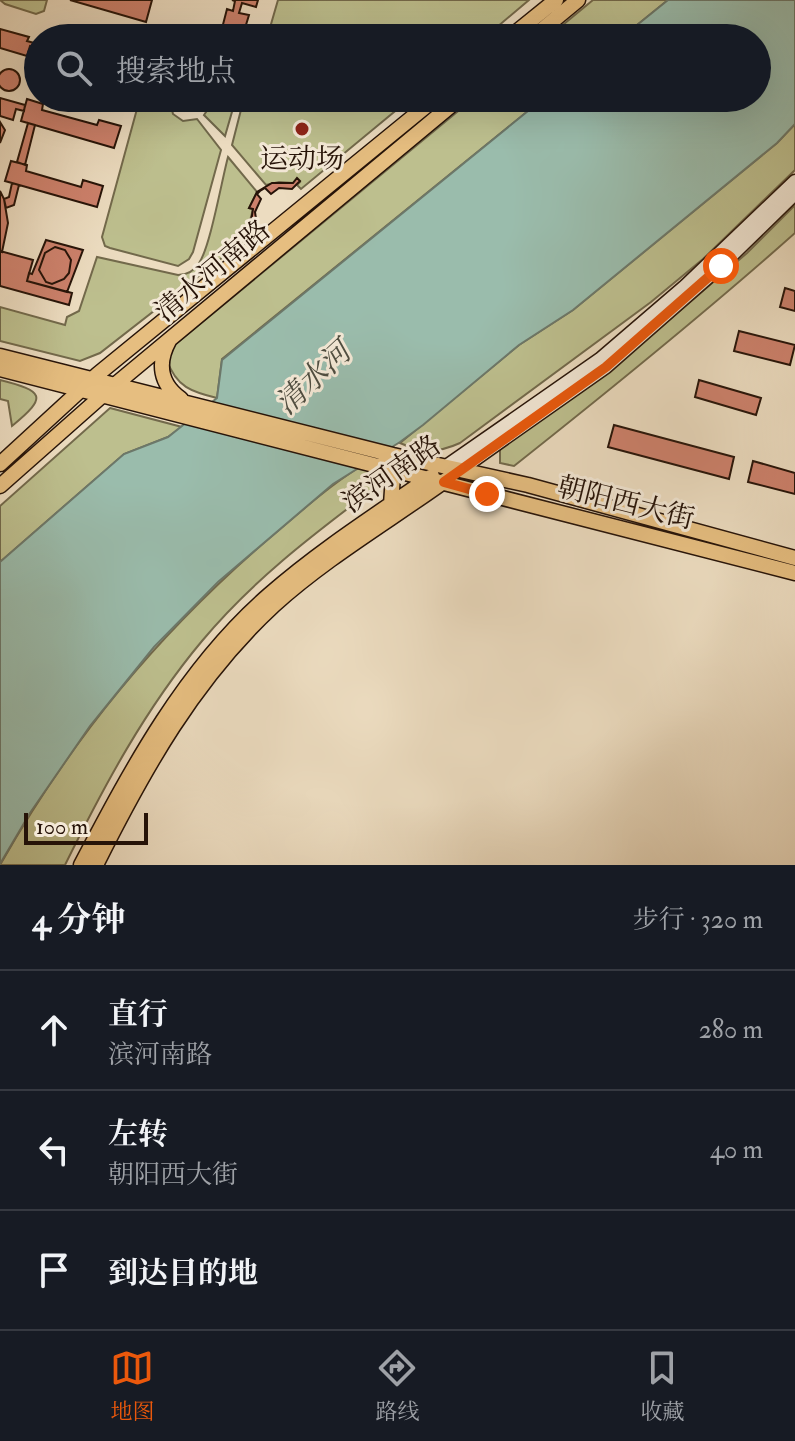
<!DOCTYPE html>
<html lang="zh">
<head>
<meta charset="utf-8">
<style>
	:root { --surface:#171b24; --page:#20242c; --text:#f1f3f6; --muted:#9ea1a6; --line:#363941; --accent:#ea580c }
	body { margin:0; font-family:"IM FELL Double Pica","Noto Serif SC",serif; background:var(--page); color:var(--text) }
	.scale { position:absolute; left:24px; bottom:20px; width:124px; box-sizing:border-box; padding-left:8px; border:4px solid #261308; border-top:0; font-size:22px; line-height:28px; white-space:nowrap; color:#261308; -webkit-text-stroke:6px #f3e8d6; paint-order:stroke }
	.stop { position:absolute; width:24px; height:24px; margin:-18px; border:6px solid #ea580c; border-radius:50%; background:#fff }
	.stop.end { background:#ea580c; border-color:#fff; box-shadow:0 2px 8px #0008 }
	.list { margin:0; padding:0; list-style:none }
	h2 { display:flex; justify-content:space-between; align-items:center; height:104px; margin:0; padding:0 32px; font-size:34px }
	h2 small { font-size:26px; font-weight:400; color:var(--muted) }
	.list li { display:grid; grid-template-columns:52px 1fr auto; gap:24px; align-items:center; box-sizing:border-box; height:120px; padding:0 32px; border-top:2px solid var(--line) }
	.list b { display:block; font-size:30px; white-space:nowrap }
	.list p { margin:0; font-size:26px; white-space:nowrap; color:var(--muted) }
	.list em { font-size:26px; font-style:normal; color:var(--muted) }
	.icon { flex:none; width:44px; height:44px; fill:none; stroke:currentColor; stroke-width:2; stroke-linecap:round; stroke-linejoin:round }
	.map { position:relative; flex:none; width:795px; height:865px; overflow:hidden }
	.search { position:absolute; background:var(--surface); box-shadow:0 8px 32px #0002; left:24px; right:24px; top:24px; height:88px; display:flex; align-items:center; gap:20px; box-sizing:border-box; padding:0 28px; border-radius:44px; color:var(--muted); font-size:30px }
	.sheet { height:464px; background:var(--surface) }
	nav { display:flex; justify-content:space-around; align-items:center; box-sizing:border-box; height:112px; border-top:2px solid var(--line); background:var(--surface); font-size:22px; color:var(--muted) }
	nav a { display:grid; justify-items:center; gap:4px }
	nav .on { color:var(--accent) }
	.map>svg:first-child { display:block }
</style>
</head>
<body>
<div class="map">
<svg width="795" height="865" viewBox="0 0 795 865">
	<rect width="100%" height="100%" fill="#ecdcc0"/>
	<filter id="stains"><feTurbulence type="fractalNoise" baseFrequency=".0025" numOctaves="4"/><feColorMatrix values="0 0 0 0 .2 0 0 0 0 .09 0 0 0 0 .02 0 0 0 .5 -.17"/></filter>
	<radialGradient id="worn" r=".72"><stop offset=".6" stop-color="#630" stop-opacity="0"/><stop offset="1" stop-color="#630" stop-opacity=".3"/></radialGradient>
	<path fill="#bdbf8e" stroke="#72694b" stroke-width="2" d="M0,0H47L44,11L36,14L5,4Z
		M278,0H529L484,38H267Z
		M593,0H668L621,38H547Z
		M140,98H169L173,114L183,121L197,119L221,150L193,252L189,259L178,266L110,248L105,246L102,237Z
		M210,98H236L225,136L204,115L208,109Z
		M244,98H411L301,189L297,185L300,182L297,179L293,183L279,182L266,185L232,145Z
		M474,98H544L222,359L217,398C192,392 176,387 167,360L171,348Z
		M795,124V170L703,259L651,302L460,443C438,453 422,453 400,443L519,345L573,310L777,143Z
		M228,157L257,192L249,208L253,209L250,221H253L259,229L100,353L80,361L0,341V307L65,325L67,317L79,311L97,257L178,275C187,275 194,271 199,263C210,248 222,179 228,157Z
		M795,205V233C704,314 610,390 514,466L500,463V447L619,363L747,253Z
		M0,380C43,391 49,396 12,426L8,401L0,399Z
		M110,408L182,427L168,437L124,454L0,562V506Z
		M358,468L374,472L376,484L371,491C311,536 251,582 202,641C145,709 104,786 65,865H0C72,738 156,636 267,540C297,515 325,489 358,468Z"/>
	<path fill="#9abcac" stroke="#6c786a" stroke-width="2" d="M668,0H795V124L777,143L573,310L519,345L423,425L400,442L333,484L218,582L154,647L90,726L30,813L0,864V562L124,454L168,437L217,398L222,360L544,98H757V38H621Z"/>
	<path fill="#cd816c" stroke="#261308" stroke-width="2" d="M70,0H152L146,22Z
		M232,0H258L256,7L242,3L239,13L249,15L242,38L220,36L227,9L233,11L235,1Z
		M0,29L29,37L27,41L38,44V48L30,46L27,56L0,48Z
		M164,30L192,38H162Z
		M-2 80a11 11 0 1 1 22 0a11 11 0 1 1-22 0Z
		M0,98L25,105L24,111L16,109L13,120L0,116Z
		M27,99L43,104L42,110L97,125L99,120L121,126L114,148L21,121Z
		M0,122L5,130L0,143Z
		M28,123L35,125L25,165L17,162Z
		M11,161L27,165L26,171L81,187L83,180L103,186L97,207L5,181Z
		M297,178L300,181L292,189L279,188L271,194L265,188L260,191L257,194L261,199L255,212L256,219L251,222L253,209L249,208L257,192L272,183H293Z
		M12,183L19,185L14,205L6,208L4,199L9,197Z
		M0,191L4,199L8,223L2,252L0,251Z
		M46,240L83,250L67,292L27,281L29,273L32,274Z
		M55,247L65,250L71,260L69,273L64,279L52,284L46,282L39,270L45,253Z
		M0,251L33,260L27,281L72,293L69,305L0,286Z
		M785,288L795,291V311L780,307Z
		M739,331L795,345L790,365L734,351Z
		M699,380L761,398L756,415L695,397Z
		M614,425L734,457L729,479L608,447Z
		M753,461L795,473V494L748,482Z"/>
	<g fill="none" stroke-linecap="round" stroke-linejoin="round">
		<defs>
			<path id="secondary" d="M445,467L600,359L685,286L795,181
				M460,470L606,367L721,266L795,194"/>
			<path id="primary" d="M509,38L556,0
				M532,38L578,0
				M169,341C157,363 160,384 181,399
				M0,356L393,455L528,485L795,558
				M0,369L795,573
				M0,464L98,374L436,98
				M381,465L393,475L391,505
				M0,486L104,394L460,98
				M81,865C132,768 185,668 269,595C319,551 377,514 432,476
				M96,865C144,769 194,679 274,605C326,558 389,521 446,480"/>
		</defs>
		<use href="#secondary" stroke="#261308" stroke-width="15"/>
		<use href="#primary" stroke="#261308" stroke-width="17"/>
		<use href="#secondary" stroke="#f3e8d6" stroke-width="12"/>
		<use href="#primary" stroke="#e6be80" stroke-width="14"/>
	</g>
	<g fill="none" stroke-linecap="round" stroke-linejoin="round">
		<path stroke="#ea580c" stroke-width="10" d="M487,494L444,482L606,367L721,266"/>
	</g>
	<circle fill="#8f2418" stroke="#f3e8d6" stroke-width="3" cx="302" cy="129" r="8"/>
	<g text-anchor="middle" stroke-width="6" stroke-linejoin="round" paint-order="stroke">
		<g font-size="28" fill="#261308" stroke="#f3e8d6">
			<text x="302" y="168">运动场</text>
		</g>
		<g font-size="28" fill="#261308" stroke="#f3e8d6">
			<text transform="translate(212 270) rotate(-40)" y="10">清水河南路</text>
			<text transform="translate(391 473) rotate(-35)" y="10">滨河南路</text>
			<text transform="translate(626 502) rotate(14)" y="10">朝阳西大街</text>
		</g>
		<g font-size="30" font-style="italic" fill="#4f4e41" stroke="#f3e8d6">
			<text transform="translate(313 378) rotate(-43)" y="10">清水河</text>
		</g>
	</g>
	<rect width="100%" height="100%" filter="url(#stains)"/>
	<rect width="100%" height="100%" fill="url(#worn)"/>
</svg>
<div class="scale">100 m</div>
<div class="stop" style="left:721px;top:266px"></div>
<div class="stop end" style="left:487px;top:494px"></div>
<div class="search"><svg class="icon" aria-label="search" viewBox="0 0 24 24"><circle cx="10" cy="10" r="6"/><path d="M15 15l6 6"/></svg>搜索地点</div>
</div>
<section class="sheet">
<h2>4 分钟<small>步行 · 320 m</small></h2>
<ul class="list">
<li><svg class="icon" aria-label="ahead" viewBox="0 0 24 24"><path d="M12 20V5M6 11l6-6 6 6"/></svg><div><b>直行</b><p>滨河南路</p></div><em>280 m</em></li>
<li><svg class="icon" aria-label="left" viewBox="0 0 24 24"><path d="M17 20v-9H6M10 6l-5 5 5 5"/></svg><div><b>左转</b><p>朝阳西大街</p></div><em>40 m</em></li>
<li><svg class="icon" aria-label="arrive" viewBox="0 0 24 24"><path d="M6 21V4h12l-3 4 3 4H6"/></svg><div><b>到达目的地</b></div></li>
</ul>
</section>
<nav>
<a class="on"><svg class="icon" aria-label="map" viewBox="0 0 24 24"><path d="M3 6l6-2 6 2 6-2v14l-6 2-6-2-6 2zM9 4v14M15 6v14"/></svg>地图</a>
<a><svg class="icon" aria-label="directions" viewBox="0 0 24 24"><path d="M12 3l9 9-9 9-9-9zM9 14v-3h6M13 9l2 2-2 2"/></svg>路线</a>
<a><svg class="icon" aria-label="saved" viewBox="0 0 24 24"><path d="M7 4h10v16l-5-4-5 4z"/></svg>收藏</a>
</nav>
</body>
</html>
